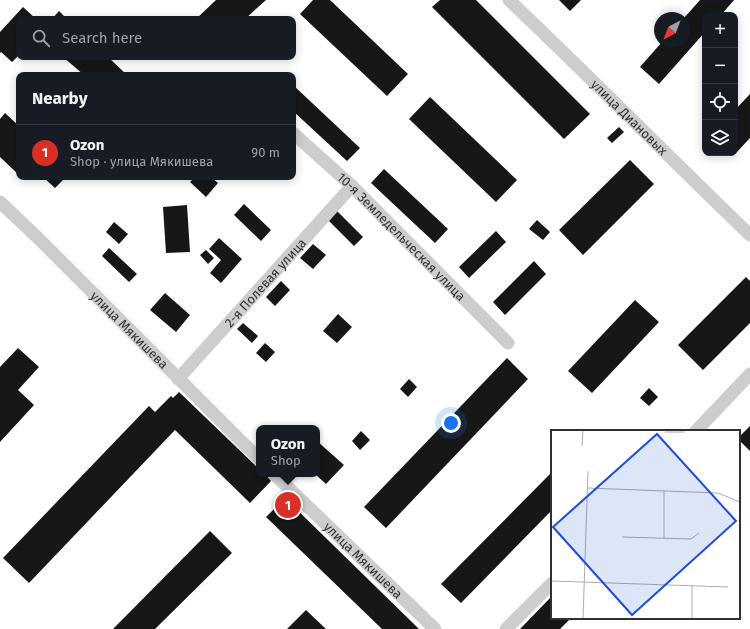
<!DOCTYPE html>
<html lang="en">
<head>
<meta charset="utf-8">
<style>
	:root { --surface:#171b24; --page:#20242c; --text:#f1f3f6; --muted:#9ea1a6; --line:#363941; --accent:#d93025 }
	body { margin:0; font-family:"Fira Sans",sans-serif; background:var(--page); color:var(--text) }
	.controls { position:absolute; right:12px; top:12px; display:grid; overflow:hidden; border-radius:8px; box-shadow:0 2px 10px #0003 }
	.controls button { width:36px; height:36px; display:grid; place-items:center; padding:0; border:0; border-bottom:1px solid var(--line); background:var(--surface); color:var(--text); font:20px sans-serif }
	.compass { position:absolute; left:654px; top:12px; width:36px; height:36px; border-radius:50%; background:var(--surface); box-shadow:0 2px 10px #0003; rotate:222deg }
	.you { position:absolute; left:451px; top:423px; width:14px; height:14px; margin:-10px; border:3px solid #fff; border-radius:50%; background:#1a73e8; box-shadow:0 0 0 6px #1a73e833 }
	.badge { display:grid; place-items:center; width:26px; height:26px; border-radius:50%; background:var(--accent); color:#fff; font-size:13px; font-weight:700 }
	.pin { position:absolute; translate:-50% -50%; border:2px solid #fff; box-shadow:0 1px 4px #0006 }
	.popup { position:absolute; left:256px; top:425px; width:64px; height:52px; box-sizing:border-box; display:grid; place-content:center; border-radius:8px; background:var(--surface); filter:drop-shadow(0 1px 3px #0005); font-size:13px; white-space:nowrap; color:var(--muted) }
	.popup b { font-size:15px; color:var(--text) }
	.popup::after { content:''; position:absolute; left:50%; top:100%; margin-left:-8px; border:8px solid transparent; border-top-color:var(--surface) }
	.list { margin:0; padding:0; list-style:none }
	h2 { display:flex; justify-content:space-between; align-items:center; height:52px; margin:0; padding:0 16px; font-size:17px }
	h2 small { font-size:13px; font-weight:400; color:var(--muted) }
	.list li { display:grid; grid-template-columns:26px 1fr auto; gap:12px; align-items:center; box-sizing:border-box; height:56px; padding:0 16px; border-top:1px solid var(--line) }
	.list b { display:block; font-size:15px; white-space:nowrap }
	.list p { margin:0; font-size:13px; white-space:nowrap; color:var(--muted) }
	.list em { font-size:13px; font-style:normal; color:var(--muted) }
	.icon { flex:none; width:22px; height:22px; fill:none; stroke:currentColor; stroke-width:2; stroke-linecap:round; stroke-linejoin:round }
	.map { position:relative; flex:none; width:750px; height:629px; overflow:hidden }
	.search { position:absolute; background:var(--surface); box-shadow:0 2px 10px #0003; left:16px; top:16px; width:280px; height:44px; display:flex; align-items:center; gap:10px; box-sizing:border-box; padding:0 14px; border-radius:8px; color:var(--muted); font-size:15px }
	.panel { position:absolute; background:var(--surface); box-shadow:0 2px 10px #0003; left:16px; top:72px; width:280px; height:108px; border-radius:8px }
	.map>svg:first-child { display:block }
</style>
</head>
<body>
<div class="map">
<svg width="750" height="629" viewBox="0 0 750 629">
	<rect width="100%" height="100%" fill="#fff"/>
	<path fill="#171717" d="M216,0H266L245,19H196Z
		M313,0H330L408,74L387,96L300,14Z
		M440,0H476L590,114L564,139L432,7Z
		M559,0H581L570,11Z
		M700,0H734L721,15H705V32L659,84L640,67L662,42H684V18Z
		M23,7L36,19H19V55L12,62L1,52L0,53V32Z
		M59,11L67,19H52Z
		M63,57H108L127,75H84Z
		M293,85L360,148L347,161L293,111Z
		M750,94V138L735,154V110Z
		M430,97L517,180L496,202L409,119Z
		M5,113L19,126V175L0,157V119Z
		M619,127L624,132L612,143L607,138Z
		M630,160L654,184L583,255L559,230Z
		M384,169L448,229L435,243L371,183Z
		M43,177H66L55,188Z
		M195,177H211L218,183L206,197L190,182Z
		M244,204L271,230L261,241L234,215Z
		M330,204L363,237L354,246L321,213Z
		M187,205L190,252L166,253L163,207Z
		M537,220L550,232L543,240L529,229Z
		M114,222L128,234L119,244L106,232Z
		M496,231L506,242L469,278L459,267Z
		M219,238L242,259L221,283L210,273L221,260L209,249Z
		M313,244L326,255L313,269L300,258Z
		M109,248L137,274L129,282L102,256Z
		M206,250L214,258L208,264L200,255Z
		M534,261L546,274L505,315L493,302Z
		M746,277L750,281V323L703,370L678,345Z
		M281,281L290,290L275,306L266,297Z
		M165,293L190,315L176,332L150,310Z
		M635,300L659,322L592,393L568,371Z
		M338,314L352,327L337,343L323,331Z
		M243,323L258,336L252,343L237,329Z
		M265,343L275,352L266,362L256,353Z
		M18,348L39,367L18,390L34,405L0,442V367Z
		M507,358L528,379L386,528L364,507Z
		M409,379L417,387L408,397L400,389Z
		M649,388L658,397L649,406L640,398Z
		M179,392L259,469V474H265L271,481L250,503L175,430L29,583L3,558L149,406L155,412L171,396L173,398Z
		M750,426V451L739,440V437Z
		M361,431L370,440L360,450L352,441Z
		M317,441L344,465L326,484L315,474H317Z
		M552,472V510L461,603L441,584Z
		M285,498L419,629H382L266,517Z
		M210,531L232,553L155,629H113Z
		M552,596V618H571L560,629H520Z
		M306,610L326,629H287Z"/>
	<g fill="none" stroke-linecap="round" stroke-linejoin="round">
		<g stroke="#cdcdcd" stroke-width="13">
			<path id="s1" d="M509,0C590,77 669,157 750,235"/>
			<path id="s2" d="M293,133L352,186L508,343"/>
			<path id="s3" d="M0,202L38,238L259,459"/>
			<path id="s4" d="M178,379L352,186"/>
			<path d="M696,431L750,374"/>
			<path id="s5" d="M274,474L435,629"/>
			<path d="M506,629L552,583"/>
		</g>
	</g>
	<g text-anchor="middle" stroke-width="4" stroke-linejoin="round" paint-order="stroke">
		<g font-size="13" fill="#303030" stroke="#fff">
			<text dy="5" stroke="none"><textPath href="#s1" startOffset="168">улица Диановых</textPath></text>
			<text dy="5" stroke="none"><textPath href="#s2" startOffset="150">10-я Земледельческая улица</textPath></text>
			<text dy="5" stroke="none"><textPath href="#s4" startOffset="130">2-я Полевая улица</textPath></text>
			<text dy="5" stroke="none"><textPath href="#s3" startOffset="182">улица Мякишева</textPath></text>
			<text dy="5" stroke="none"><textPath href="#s5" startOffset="124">улица Мякишева</textPath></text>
		</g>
	</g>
	<g transform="translate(551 430)">
		<rect width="189" height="189" fill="#fff"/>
		<path fill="none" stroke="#acacac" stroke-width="1" d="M114,2H134M31,16L32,0M36,58L167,63L189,72M71,107L140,109L148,103M113,109V61M0,140V178M0,151L177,157M32,189L37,41M141,189V156"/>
		<path fill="#1d4ed8" fill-opacity="0.15" stroke="#1d4ed8" stroke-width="2" d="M106,4L185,91L81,185L2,97Z"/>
		<rect width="189" height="189" fill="none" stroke="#303030" stroke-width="2"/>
	</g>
</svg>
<div class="controls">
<button>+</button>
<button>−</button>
<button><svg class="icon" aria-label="locate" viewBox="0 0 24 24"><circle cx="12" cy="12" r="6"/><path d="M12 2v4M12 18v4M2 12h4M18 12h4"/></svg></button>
<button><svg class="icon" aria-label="layers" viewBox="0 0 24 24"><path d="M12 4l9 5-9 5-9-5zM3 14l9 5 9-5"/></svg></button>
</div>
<svg class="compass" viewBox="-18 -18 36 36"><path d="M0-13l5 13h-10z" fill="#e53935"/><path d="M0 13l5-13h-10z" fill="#9ea1a6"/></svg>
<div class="you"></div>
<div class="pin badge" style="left:288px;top:505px">1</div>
<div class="popup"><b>Ozon</b>Shop</div>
<div class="search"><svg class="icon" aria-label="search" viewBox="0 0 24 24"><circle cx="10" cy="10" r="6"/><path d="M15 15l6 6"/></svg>Search here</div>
<section class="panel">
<h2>Nearby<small></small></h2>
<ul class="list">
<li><span class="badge">1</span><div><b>Ozon</b><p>Shop · улица Мякишева</p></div><em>90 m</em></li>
</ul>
</section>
</div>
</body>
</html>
